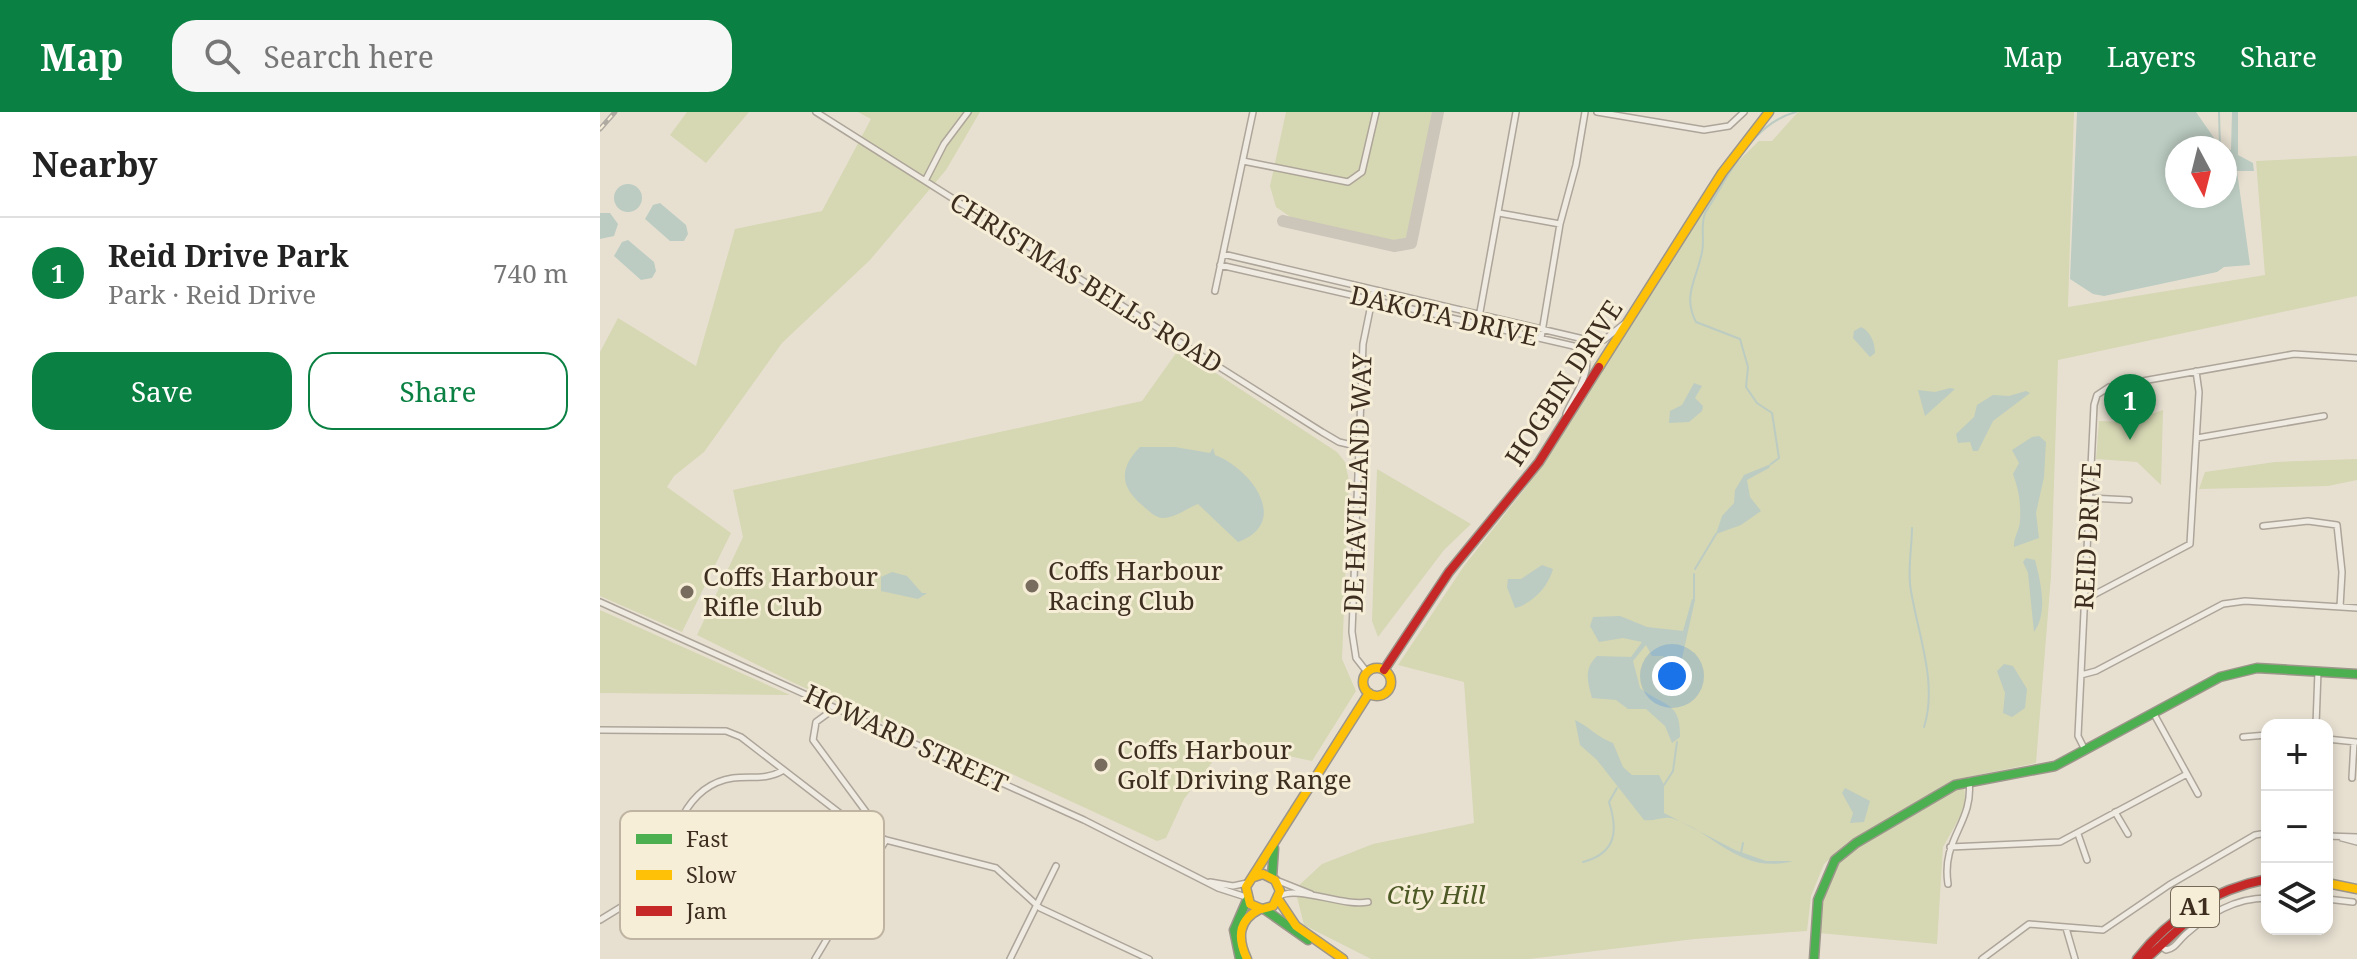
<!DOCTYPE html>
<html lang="en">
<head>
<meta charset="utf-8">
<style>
	:root { --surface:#fff; --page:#f6f6f6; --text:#222; --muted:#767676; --line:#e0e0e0; --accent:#0b8043 }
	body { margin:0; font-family:"Noto Serif",serif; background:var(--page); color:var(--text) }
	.controls { position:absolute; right:24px; bottom:24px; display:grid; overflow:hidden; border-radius:16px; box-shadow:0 4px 12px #0003 }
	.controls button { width:72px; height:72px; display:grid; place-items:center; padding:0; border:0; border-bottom:2px solid var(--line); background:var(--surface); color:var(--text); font:40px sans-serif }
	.compass { position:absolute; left:1565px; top:24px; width:72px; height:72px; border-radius:50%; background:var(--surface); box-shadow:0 4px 12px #0003; rotate:173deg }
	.you { position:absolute; left:1072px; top:564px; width:28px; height:28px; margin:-20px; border:6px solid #fff; border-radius:50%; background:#1a73e8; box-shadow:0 0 0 12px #1a73e833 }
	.badge { display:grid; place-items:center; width:52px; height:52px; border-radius:50%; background:var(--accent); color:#fff; font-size:26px; font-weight:700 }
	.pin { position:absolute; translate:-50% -66px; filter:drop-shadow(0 2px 4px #0008) }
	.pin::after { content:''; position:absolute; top:42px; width:28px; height:24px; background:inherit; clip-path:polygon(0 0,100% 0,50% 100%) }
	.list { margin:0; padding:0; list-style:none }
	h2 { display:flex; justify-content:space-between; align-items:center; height:104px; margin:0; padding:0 32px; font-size:34px }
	h2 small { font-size:26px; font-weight:400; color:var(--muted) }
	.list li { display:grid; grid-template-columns:52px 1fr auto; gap:24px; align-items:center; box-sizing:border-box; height:112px; padding:0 32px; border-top:2px solid var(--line) }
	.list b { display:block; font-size:30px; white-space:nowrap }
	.list p { margin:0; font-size:26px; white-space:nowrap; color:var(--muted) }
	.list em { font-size:26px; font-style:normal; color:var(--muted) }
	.actions { display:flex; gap:16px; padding:24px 32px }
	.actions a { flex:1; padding:18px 0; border:2px solid var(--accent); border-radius:24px; text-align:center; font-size:28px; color:var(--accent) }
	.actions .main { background:var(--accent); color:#fff }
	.icon { flex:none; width:44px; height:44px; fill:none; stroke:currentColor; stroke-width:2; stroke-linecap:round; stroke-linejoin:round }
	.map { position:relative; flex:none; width:1757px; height:847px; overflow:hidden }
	header { display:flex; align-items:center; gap:48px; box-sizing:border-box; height:112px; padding:0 40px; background:var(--accent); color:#fff }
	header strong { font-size:38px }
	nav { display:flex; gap:44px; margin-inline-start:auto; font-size:28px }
	.search { width:560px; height:72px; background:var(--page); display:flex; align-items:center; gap:20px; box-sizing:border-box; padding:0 28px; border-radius:24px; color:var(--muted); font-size:30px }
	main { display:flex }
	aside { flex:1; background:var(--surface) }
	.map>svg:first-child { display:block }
</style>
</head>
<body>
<header>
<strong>Map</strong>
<div class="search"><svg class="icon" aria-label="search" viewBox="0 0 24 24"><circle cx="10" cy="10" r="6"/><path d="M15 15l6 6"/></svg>Search here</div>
<nav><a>Map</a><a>Layers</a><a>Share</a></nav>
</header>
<main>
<aside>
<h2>Nearby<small></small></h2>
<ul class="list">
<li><span class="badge">1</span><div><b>Reid Drive Park</b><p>Park · Reid Drive</p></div><em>740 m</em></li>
</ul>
<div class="actions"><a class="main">Save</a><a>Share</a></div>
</aside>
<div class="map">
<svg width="1757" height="847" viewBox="0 0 1757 847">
	<rect width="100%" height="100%" fill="#e7e0d1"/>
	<path fill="#d6d7b3" d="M87,0H149L106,51L70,23Z
		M258,0H380L346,58L270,148L182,231L104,340L74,364L67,375L131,421L82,520L0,484V240L18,206L96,254L135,117L222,99L271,7Z
		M686,0H832L809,125L792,129L692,106L676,95L670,74Z
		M1198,0H1474L1468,195L1665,163L1656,49L1757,44V184L1458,248L1451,464L1436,651L1353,668L1247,731L1224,752L1211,784L1207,819L1095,827L929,847H771L704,813L695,777L722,752L773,732L874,711L864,570L798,553L864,454L927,374L1132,55L1159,29H1172Z
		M579,237L737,340L745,350L749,369L742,547L756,579L712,649L627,631L584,687L566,726L557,729L375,645L353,642L194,571L97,523L143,425L133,378L542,289Z
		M1563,298L1561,373L1537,350L1496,347L1499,309L1528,310Z
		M1757,347V368L1728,374L1599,377L1605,360L1675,350Z
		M777,357L871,412L844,438L778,525L772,509Z
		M0,498L190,583L0,581Z
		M1364,674L1366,694L1343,735L1337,832L1219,821C1220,800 1221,780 1231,761C1246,734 1334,683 1364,674Z"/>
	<path fill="#bcccc2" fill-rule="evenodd" d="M1477,0H1596L1619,33L1631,38L1632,0H1638V43L1653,51L1654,59H1637L1650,153L1624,155L1617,160L1504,184L1493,182L1470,167ZM1577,36H1625V84H1577Z
		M14 86a14 14 0 1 1 28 0a14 14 0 1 1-28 0Z
		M60,91L86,113L88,122L84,129H70L45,107L53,93Z
		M0,101H10L18,112L14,124L0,127Z
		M28,128L54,150L56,159L52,166L41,168L14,144L22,130Z
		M1261,215C1270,219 1275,230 1275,241L1270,245L1253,226L1254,219Z
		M1094,271L1102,274L1095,286L1103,294L1102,299L1089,310L1069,311L1070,299L1082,293Z
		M1350,276L1355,277L1325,304L1318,278L1335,280Z
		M1426,279L1430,281L1393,309L1378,339H1373L1370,330L1358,331L1356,322L1374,305L1377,293L1393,283L1409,284Z
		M1439,324L1446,330L1444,365L1436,401L1439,426L1414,435C1413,425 1420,418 1420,408C1421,391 1419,379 1413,362L1419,351L1412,338L1432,325Z
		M540,335H575L610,341L613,336L615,343C650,356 692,410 638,430L598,392C587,396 575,406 563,406C555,406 548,398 542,393C520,375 519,356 540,335Z
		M1171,352L1169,356L1147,368L1150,385L1161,399L1141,413L1116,422L1122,404L1134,391L1135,378L1144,363Z
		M1426,446L1435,448C1441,471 1448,501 1434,520L1428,461L1423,450Z
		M942,453L953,457C948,475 933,491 915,496L907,475L908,467H921Z
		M292,460L307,464L322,481H327L318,487L281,479V465Z
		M1092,487L1095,488L1080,555L1073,554L1063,544H1052L1046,533L1033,549L1040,576C1064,595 1081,589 1080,625L1072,631L1065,614L1046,597H1028L1016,588L992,586C988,571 983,557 997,544L1031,545L1042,530L1023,526L999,530L990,514L993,505L1020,504L1047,515L1083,519Z
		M1404,552L1413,554L1427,577L1425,596L1412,605L1403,601L1405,581L1397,559Z
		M975,608C988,614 997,625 1013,631L1023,655L1032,663H1059L1064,673V701L1135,738L1166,749H1193C1140,763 1115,721 1074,707C1063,703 1055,710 1044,708L997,648L980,633Z
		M1245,676L1270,689L1264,710L1250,711L1253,701L1242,681Z"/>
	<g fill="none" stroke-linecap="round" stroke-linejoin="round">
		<path stroke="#bcccc2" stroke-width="2" d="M1619,0L1620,36
			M1171,352L1179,346L1172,301L1157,291L1146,275L1148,255L1140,227L1096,210C1082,183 1097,167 1102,140C1105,127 1100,115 1105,101C1129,64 1150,12 1196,0
			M1312,416C1312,436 1307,459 1311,479C1318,522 1338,572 1324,615
			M1095,457L1116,422
			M1094,488V462
			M1064,673L1073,659L1077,630
			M1141,741L1143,731
			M983,750C1017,741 1018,718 1009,690L1017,676"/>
		<path stroke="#cbc5ba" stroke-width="12" d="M683,109L794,134L811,131L838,0"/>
		<defs>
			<path id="street" d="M216,0L722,320L739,330L760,335
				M997,0L1104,18L1129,14L1144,0
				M643,49L748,70L762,60L776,0
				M325,69L344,32L368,0
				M899,101L960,112
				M623,142L992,229L1004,228L1025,211
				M620,153L978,235C1000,252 974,282 966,302
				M615,179L653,0
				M878,211L916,0
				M941,226L960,112L976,53L985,0
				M1597,326L1724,304
				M1490,386L1529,388
				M1663,414L1708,409L1737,413L1742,460L1740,495
				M1484,488L1590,432L1599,280L1596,259
				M0,490L484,708L618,776L646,785
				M767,560L756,546L752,520L763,232L774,178
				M1481,563L1496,559L1623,492L1645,489L1757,496
				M227,602L216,610L213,628L278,716L274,724
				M1554,602L1598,682
				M1716,613L1718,559
				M0,618L126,619L141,625L259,716L286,728L396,756L440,796L549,847
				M1643,625L1667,623
				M1727,627L1756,630
				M1485,638L1478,624L1494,293L1497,283L1509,275L1694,242L1757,246
				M1752,666L1754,630
				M1515,700L1528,722
				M1478,722L1487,748
				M1727,724L1757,725
				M1742,726L1757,730
				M1350,735L1460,730L1587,662
				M65,768C69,727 85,673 133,666C151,664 166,668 182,659
				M676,768L711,782
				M610,770L633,774L647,771
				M1348,772C1341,726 1374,711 1369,669
				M680,784C696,773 744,795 768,790
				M1727,787L1753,790
				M0,808L65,768L132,765L193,776L241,805
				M1466,816L1475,847
				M1559,833L1566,838C1576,836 1578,829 1586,822C1609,802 1635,786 1667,786
				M215,847L286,728
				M410,847L456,754
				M1382,847L1429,812L1503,818L1569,773L1655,723L1667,721"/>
			<path id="fast" d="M672,765L674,736
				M664,797L708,828
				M640,847L634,818L647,788
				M1214,847L1218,788L1235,748L1256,731L1355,673L1455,654L1620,565L1657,556L1757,562"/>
			<path id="slow" d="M999,255L1122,61L1169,0
				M763 570a14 14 0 1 1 28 0a14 14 0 1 1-28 0Z
				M654,765L663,762L675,768L680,779L673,794L662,797L650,792L646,775L769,581
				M1727,771L1757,777
				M678,787L696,814L743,847
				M647,847C637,826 638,808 660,797"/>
			<path id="jam" d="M784,558L849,460L939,350L999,255
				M1537,847C1571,804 1613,778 1667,767
				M1546,847L1594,803"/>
		</defs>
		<use href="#street" stroke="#ada599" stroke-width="8"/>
		<use href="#fast" stroke="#9c958a" stroke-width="11"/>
		<use href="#slow" stroke="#9c958a" stroke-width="11"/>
		<use href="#jam" stroke="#9c958a" stroke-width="11"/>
		<use href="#street" stroke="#efebe3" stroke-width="5"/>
		<use href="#fast" stroke="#4caf50" stroke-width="8"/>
		<use href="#slow" stroke="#ffc107" stroke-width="8"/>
		<use href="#jam" stroke="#c62828" stroke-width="8"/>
		<defs>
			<path id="rail" d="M0,17L15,0"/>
		</defs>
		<use href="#rail" stroke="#afaaa2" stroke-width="5"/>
		<use href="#rail" stroke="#f7eed8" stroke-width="2" stroke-dasharray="6" stroke-linecap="butt"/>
	</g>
	<g fill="#786c5e" stroke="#f7eed8" stroke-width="3">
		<circle cx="432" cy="474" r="8"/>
		<circle cx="87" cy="480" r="8"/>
		<circle cx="501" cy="653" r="8"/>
	</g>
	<g text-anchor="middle" stroke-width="6" stroke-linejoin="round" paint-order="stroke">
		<rect fill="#f7eed8" stroke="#756857" stroke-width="2" x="1571" y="775" width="48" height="40" rx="6"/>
		<g font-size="24" font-weight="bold" fill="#3d2e20">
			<text x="1595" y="803">A1</text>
		</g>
		<g font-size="26" fill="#3d2e20" stroke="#f7eed8">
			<text transform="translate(486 171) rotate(32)" y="9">CHRISTMAS BELLS ROAD</text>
			<text transform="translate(844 204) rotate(13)" y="9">DAKOTA DRIVE</text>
			<text transform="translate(964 271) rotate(-57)" y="9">HOGBIN DRIVE</text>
			<text transform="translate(758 371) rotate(-88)" y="9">DE HAVILLAND WAY</text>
			<text transform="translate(1488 424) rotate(-87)" y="9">REID DRIVE</text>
			<text transform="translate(306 627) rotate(25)" y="9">HOWARD STREET</text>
		</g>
		<g font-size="26" fill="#3d2e20" stroke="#f7eed8" text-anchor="start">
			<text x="448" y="468">Coffs Harbour<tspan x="448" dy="30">Racing Club</tspan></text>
			<text x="103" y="474">Coffs Harbour<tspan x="103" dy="30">Rifle Club</tspan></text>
			<text x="517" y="647">Coffs Harbour<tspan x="517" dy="30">Golf Driving Range</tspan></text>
		</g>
		<g font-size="26" font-style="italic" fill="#4d5a26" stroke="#f7eed8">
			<text x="836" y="792">City Hill</text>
		</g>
	</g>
	<rect x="20" y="699" width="264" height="128" rx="12" fill="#f7eed8" stroke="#bfb4a1" stroke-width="2"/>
	<rect x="36" y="722" width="36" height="10" fill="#4caf50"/>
	<rect x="36" y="758" width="36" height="10" fill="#ffc107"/>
	<rect x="36" y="794" width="36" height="10" fill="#c62828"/>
	<g font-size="22" fill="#3d2e20">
		<text x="86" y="735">Fast</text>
		<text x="86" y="771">Slow</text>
		<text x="86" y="807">Jam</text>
	</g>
</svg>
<div class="controls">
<button>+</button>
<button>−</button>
<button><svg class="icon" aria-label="layers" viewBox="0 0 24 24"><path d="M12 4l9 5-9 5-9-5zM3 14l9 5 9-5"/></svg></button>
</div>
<svg class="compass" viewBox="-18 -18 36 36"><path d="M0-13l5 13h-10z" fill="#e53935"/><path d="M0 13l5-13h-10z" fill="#767676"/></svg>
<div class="you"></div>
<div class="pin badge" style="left:1530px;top:328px">1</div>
</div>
</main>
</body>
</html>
